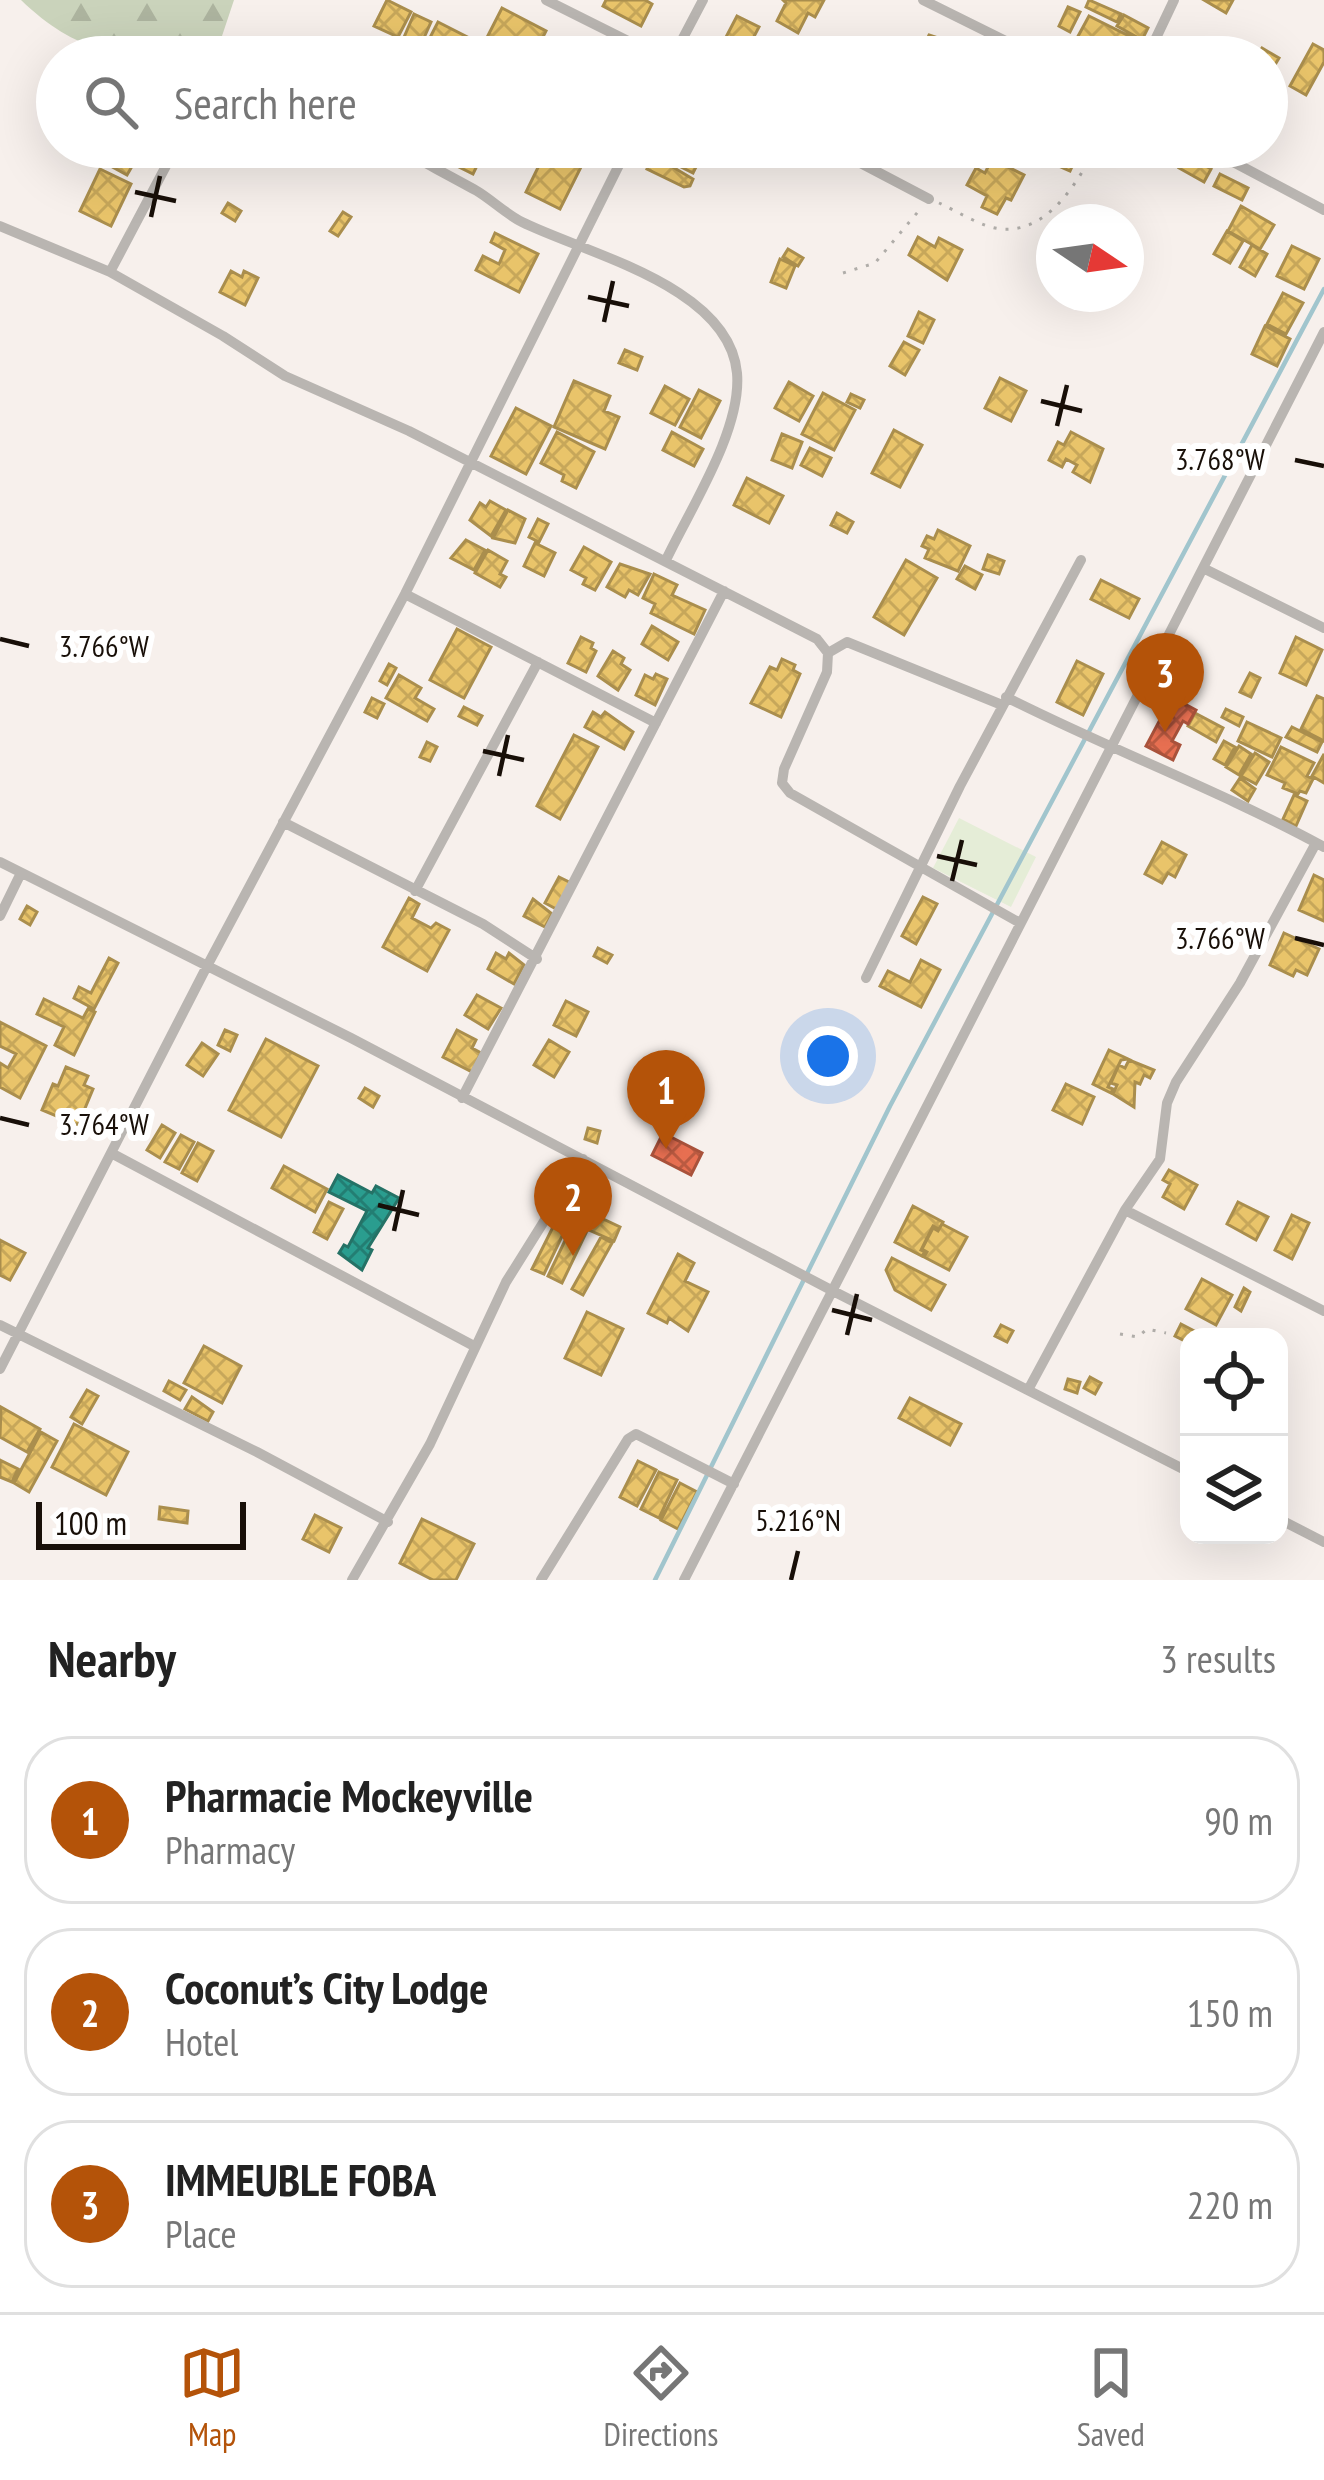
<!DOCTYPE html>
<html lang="en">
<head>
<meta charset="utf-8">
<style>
	:root { --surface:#fff; --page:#f6f6f6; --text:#222; --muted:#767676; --line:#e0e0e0; --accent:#b45309 }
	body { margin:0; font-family:"PT Sans Narrow",sans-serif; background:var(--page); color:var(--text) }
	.controls { position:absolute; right:36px; bottom:36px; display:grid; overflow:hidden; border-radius:24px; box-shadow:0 12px 48px #0002 }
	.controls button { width:108px; height:108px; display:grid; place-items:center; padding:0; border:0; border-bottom:3px solid var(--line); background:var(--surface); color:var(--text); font:60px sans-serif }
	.compass { position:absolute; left:1036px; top:204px; width:108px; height:108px; border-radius:50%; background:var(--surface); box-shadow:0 12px 48px #0002; rotate:103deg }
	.scale { position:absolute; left:36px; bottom:30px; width:210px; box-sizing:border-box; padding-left:12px; border:6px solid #180f08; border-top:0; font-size:33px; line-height:42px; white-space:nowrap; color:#180f08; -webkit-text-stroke:9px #fff; paint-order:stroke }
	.you { position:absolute; left:828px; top:1056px; width:42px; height:42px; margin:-30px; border:9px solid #fff; border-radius:50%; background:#1a73e8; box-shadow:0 0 0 18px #1a73e833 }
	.badge { display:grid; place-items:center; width:78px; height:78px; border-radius:50%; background:var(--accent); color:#fff; font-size:39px; font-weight:700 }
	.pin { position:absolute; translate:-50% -99px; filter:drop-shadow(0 3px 6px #0008) }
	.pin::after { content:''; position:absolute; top:63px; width:42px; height:36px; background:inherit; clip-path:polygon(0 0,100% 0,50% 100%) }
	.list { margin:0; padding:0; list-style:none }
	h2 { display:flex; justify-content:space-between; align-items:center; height:156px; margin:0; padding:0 48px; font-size:51px }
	h2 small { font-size:39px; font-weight:400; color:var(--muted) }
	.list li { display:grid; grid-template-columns:78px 1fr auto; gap:36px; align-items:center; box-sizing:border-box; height:168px; margin:0 24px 24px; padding:0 24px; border:3px solid var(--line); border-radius:48px }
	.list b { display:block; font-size:45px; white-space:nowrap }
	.list p { margin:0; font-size:39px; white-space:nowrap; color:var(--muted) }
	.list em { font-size:39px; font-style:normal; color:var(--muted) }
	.icon { flex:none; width:66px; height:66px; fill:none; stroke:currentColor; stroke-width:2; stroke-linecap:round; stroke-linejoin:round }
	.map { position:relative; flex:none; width:1324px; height:1580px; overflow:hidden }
	.search { position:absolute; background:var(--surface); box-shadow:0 12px 48px #0002; left:36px; right:36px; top:36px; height:132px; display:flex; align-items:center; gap:30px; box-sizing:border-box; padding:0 42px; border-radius:66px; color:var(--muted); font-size:45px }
	.sheet { height:732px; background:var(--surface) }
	nav { display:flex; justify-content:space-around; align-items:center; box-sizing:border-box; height:168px; border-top:3px solid var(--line); background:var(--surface); font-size:33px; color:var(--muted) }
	nav a { display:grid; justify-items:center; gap:6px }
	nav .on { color:var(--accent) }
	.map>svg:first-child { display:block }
</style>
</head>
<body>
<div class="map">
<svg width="1324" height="1580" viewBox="0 0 1324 1580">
	<defs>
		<pattern id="forest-firs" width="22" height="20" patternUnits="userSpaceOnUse" patternTransform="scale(3)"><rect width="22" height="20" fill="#cad3bb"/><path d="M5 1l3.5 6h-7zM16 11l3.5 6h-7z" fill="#adb49f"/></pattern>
		<pattern id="homes-cross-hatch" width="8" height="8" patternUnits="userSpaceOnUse" patternTransform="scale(3)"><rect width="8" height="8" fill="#e9c46a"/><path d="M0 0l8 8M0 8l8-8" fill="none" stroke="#c7a75a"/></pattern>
		<pattern id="shops-cross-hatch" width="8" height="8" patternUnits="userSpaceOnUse" patternTransform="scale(3)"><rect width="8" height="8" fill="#e76f51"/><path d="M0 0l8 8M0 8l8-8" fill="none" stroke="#ba5a41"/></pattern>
		<pattern id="schools-cross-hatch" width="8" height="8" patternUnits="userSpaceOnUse" patternTransform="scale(3)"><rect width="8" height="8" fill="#2a9d8f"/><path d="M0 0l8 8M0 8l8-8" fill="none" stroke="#237e73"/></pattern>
	</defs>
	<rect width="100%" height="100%" fill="#f7f0ec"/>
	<path fill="#e5edd7" d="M959,818L1036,857L1011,907L933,868Z"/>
	<path fill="url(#forest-firs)" d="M21,0H234L215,57C132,57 84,61 21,0Z"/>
	<path fill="url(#homes-cross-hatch)" stroke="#aa8e4d" stroke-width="3" d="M387,0L411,12L398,37L374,26Z
		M606,0H645L652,4L641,26L603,6Z
		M824,0L815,17L808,13L798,33L777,21L786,3L783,0Z
		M1089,0L1121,14L1117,22L1086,7Z
		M1204,0H1233L1226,13Z
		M1068,7L1080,12L1070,32L1059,26Z
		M502,8L546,31L533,57H477Z
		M414,14L431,22L419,49L402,42Z
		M1124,15L1148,28L1142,40L1117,26Z
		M737,16L759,27L748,48L726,37Z
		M1089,16L1133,38L1123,57H1108L1076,40Z
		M438,22L479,43L472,57H431L422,53Z
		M929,35L947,41L943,51L925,44Z
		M1313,44L1324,50V62L1306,95L1290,86Z
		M1262,48L1279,58L1267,78V57H1256Z
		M428,147H456L447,163L425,152Z
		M472,147H486L473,174L457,166Z
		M548,147H591L560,209L526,192Z
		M665,147H685L702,155L693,173L673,163L671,166L693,179L690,186L684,187L647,169L655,152L661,155Z
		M1040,147H1081L1070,171L1036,156Z
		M113,149L135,161L127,175L105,163Z
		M204,149L218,157L213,166L199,159Z
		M1186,155L1211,169L1204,182L1179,168Z
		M992,159L1024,175L1011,200L1006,198L997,214L982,207L987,196L967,185L976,168L985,173Z
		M100,169L131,184L111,226L80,211Z
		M1220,174L1248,188L1242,200L1214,186Z
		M228,203L241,211L235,221L222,213Z
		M1241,206L1274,225L1260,249L1228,231Z
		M343,212L351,217L338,236L330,231Z
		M1227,231L1243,241L1230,263L1214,254Z
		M495,233L538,254L519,292L476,270L483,256L499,264L505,250L491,242Z
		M918,237L935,247L939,238L962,250L947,280L909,255Z
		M1252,245L1267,254L1255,276L1240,267Z
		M1292,246L1319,259L1304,289L1277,276Z
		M788,249L803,258L798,266L783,257Z
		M780,259L795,266L786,288L771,282Z
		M231,271L242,277L244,271L258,278L245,305L220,292Z
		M1283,293L1303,303L1286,334L1267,324Z
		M919,312L934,320L923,343L908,336Z
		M1265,326L1290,339L1277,366L1252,354Z
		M904,342L919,350L905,375L890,366Z
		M625,350L642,357L637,370L619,363Z
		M1000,378L1026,391L1011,421L985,408Z
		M574,381L610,396L604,411L619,417L605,449L554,427Z
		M789,382L813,396L799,421L775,408Z
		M665,386L689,399L675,425L651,413Z
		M699,390L720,401L701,438L680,427Z
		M823,393L855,410L834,450L802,434Z
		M851,394L864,400L860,408L847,402Z
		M516,408L551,426L526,474L491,456Z
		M894,430L922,445L900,487L872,473Z
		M557,432L594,452L576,488L562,481L564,475L541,463Z
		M672,432L703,449L694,466L663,450Z
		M1071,432L1103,449L1090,482L1073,472L1077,465L1066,459L1062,467L1049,460L1058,442L1064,445Z
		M782,434L802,442L792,468L772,460Z
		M810,448L831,458L822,476L801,465Z
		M747,478L783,496L769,523L734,505Z
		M490,501L506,510L491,536L470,520L480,503L486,507Z
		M508,510L525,519L515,543L493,538Z
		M837,513L853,522L847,533L831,525Z
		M538,519L548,524L539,542L529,537Z
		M938,530L970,546L958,571L925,558L929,549L922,546L927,536L934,539Z
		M466,540L485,550L474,570L451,558Z
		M535,543L555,553L544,576L524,566Z
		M584,547L611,562L595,590L583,584L586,578L571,570Z
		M488,550L507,561L500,574L506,577L500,587L475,573Z
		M988,555L1004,561L999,574L983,569Z
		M906,560L937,578L904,635L874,617Z
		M620,564L650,574L638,595L629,590L625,597L607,587Z
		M965,566L982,575L975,589L957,579Z
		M654,574L677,585L672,595L705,610L694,634L651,613L655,604L643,598Z
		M1101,580L1139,599L1129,618L1091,599Z
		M652,626L678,642L668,660L642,644Z
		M457,629L491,647L464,698L430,680Z
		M581,637L593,643L591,648L596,651L586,672L568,663Z
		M1296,637L1322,650L1306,685L1280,673Z
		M613,651L624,658L621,664L630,670L618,690L598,676Z
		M782,659L795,665L793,670L800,674L781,717L751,703L770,667L777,670Z
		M1077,661L1103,674L1083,715L1057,702Z
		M389,664L396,668L387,685L380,681Z
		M1250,673L1260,678L1251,697L1240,692Z
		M656,674L667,679L655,705L636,695L645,675L653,679Z
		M399,675L421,688L415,698L434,709L427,721L386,698Z
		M1317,696L1324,699V741L1301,729Z
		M372,698L384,704L377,718L365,712Z
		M464,707L482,716L477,725L459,716Z
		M1226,709L1243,717L1239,726L1222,717Z
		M593,712L601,717L605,712L633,732L624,749L585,727Z
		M1195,713L1223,728L1216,742L1188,726Z
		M1247,722L1281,738L1272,757L1238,741Z
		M1292,727L1322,742L1317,752L1286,737Z
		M574,735L598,747L560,819L537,806Z
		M1224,741L1235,747L1225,765L1214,759Z
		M427,742L437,747L430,761L420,757Z
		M1239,746L1251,754L1239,775L1226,767Z
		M1281,747L1314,763L1307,776L1313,779L1306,793L1300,791L1298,794L1283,788L1285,783L1267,775Z
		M1255,753L1269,762L1256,784L1241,776Z
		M1324,754V783L1312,776Z
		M1240,778L1255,789L1248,801L1232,790Z
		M1294,795L1307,801L1296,826L1283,819Z
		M1162,842L1186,855L1175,877L1168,873L1162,883L1145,874Z
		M1314,875L1324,880V921L1299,910Z
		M559,877L571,883L558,910L545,903Z
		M923,897L937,904L916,944L902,936Z
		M409,898L419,904L412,918L431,928L436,923L449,930L427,971L383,947Z
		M533,899L552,914L545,927L524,916Z
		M27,906L37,912L30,925L20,919Z
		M1284,933L1319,949L1307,975L1296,970L1293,976L1270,965Z
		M598,948L612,955L607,963L594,956Z
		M496,953L506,959L509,953L524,965L514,984L488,969Z
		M109,958L118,963L94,1009L74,998L79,987L91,993Z
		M921,960L940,970L921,1007L880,986L888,971L910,982Z
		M477,995L501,1008L488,1029L465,1015Z
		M44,999L83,1018L88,1009L95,1012L74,1055L55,1045L64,1027L37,1014Z
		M566,1001L588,1012L576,1036L554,1025Z
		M0,1022L46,1046L20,1098L0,1087V1063L8,1068L16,1054L0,1046Z
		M225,1030L237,1035L230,1051L218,1045Z
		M457,1030L476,1040L472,1048L481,1053L472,1072L443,1057Z
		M266,1039L318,1066L281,1137L229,1110Z
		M549,1040L569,1052L554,1077L534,1065Z
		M202,1043L218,1054L203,1076L187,1065Z
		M1109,1050L1128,1059L1121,1060L1108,1087L1113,1089L1111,1093L1093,1084Z
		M1129,1060L1154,1070L1150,1078L1144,1075L1140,1084L1135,1082L1134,1107L1113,1094L1117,1085L1111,1083L1119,1065L1125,1068Z
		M66,1067L88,1076L84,1085L93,1089L78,1125L42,1110L53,1084L58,1086Z
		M1066,1084L1094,1097L1082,1124L1053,1110Z
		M365,1088L379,1096L373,1107L359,1098Z
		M162,1125L175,1133L160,1158L147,1150Z
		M588,1128L600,1131L597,1143L585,1139Z
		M181,1135L194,1142L179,1169L165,1162Z
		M198,1143L213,1151L197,1181L182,1173Z
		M284,1166L327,1189L315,1212L272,1188Z
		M1169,1170L1197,1185L1184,1209L1163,1197L1170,1184L1163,1180Z
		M329,1202L343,1209L327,1239L314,1232Z
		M1238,1202L1268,1217L1256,1240L1227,1224Z
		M913,1206L943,1222L939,1229L933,1226L921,1250L925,1252L922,1256L895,1242Z
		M580,1208L620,1227L614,1241L573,1223Z
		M1292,1215L1309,1223L1292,1259L1275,1250Z
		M942,1224L967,1237L949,1270L924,1257L927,1252L922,1249L933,1228L938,1231Z
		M554,1225L565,1230L544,1274L532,1269Z
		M572,1226L586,1233L562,1283L548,1276Z
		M601,1237L612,1243L583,1295L572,1289Z
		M0,1240L25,1253L10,1280L0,1275Z
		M678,1254L694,1263L685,1281L708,1292L688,1331L669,1318L667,1323L648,1313Z
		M892,1258L945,1285L931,1310L895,1290L886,1270Z
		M1202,1279L1232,1295L1216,1325L1186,1309Z
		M1244,1288L1250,1292L1241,1311L1235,1307Z
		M587,1312L623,1329L601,1375L565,1358Z
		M1181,1324L1206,1337H1189V1343L1175,1336Z
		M1001,1325L1013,1331L1007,1342L995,1336Z
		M204,1346L241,1366L222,1403L184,1383Z
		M1090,1377L1101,1383L1095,1394L1084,1388Z
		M1068,1379L1080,1382L1077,1393L1065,1389Z
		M169,1381L186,1390L180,1400L164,1391Z
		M87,1390L98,1396L82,1424L71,1417Z
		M192,1397L213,1412L208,1421L185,1409Z
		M910,1398L961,1424L950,1445L899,1418Z
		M1,1407L40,1429L27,1452L0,1437Z
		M74,1424L128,1452L106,1495L52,1467Z
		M41,1432L57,1441L29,1492L14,1483Z
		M0,1460L18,1469L12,1482L0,1477Z
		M638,1461L656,1470L637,1506L620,1497Z
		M659,1472L677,1480L659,1518L641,1509Z
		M680,1483L697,1492L678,1529L661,1520Z
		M160,1507L188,1511L187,1523L159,1519Z
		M315,1515L341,1528L329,1552L303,1539Z
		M422,1519L474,1544L456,1580H433L400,1563Z"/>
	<path fill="url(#shops-cross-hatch)" stroke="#a9523b" stroke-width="3" d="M1172,697L1196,710L1188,724L1183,721L1172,741L1180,745L1173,760L1146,746Z
		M663,1133L702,1153L691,1175L652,1155Z"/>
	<path fill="url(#schools-cross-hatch)" stroke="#257266" stroke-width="3" d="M338,1175L372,1193L376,1186L399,1198L368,1248L372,1250L362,1270L339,1253L344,1245L348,1247L367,1211L329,1192Z"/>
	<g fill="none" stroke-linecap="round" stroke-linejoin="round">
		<path stroke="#a1c5cd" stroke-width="4.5" d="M655,1580L890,1106L1324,289"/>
		<path stroke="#b0ada9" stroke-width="3" stroke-dasharray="3 9" stroke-linecap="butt" d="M939,203C957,211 981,227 1001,229C1049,233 1076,183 1097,147
			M843,273L875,263L922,207
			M1120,1334L1138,1337L1147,1329L1166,1333"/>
		<path stroke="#b9b5b1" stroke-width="10" d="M546,0L660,57
			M923,0L1038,57
			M673,57L703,0
			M1147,57L1174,0
			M396,147C423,162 450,176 477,191C492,200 506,214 522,222C587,254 729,286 737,373C742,430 690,509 666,560
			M830,147L929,199
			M1205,147L1324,210
			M0,226L110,272L176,147
			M110,272L223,336L285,376L409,431L817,639L828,653L827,672L784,769L782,783L790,793L1020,923
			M1203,568L1324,628
			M405,594L656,723
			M828,653L847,642L1002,705
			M1006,697C1111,750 1221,791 1324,847
			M283,822L483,924L537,959
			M0,862L351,1038L833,1291L1189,1472
			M415,891L538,662
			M0,916L21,873
			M866,978L960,786L1081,560
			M462,1098L724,591
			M113,1154L474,1346
			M1125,1210L1160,1159L1167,1103L1176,1082L1240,983L1316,843
			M0,1325L257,1452L388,1522
			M0,1369L206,968L405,594L628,147
			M1028,1390L1125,1210L1324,1311
			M1279,1519L1324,1542
			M352,1580L430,1444L506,1282L583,1159
			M541,1580L628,1439L636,1434L734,1484
			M684,1580L1324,332"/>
	</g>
	<path fill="none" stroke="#180f08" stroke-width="4.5" d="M135,192L176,201M151,217L160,176M588,297L629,306M604,322L613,281M1041,401L1082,411M1057,426L1067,385M1295,460L1324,466M0,639L29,646M483,751L524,760M499,776L508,735M937,856L977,865M952,881L962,840M1295,938L1324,945M0,1118L29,1125M378,1205L419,1215M394,1231L403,1190M832,1310L872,1320M847,1335L857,1294M791,1580L798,1551"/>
	<g font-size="30" text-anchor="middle" fill="#180f08" stroke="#fff" stroke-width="12" stroke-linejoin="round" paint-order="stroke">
		<text x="1220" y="470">3.768°W</text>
		<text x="104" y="657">3.766°W</text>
		<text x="1220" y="949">3.766°W</text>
		<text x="104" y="1135">3.764°W</text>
		<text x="798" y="1531">5.216°N</text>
	</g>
</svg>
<div class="controls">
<button><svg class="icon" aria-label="locate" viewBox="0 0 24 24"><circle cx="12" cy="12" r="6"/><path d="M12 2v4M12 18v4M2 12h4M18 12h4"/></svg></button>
<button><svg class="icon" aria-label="layers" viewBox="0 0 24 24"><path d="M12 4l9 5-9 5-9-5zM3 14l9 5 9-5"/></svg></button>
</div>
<svg class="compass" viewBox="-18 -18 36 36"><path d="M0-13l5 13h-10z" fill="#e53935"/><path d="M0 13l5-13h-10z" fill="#767676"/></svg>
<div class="scale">100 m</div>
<div class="you"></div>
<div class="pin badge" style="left:666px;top:1149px">1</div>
<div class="pin badge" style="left:573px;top:1256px">2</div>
<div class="pin badge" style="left:1165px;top:732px">3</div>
<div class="search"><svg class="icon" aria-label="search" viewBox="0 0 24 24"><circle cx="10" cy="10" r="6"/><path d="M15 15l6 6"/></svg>Search here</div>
</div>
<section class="sheet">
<h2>Nearby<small>3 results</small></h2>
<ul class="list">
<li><span class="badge">1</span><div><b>Pharmacie Mockeyville</b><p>Pharmacy</p></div><em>90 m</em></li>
<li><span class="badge">2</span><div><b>Coconut’s City Lodge</b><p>Hotel</p></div><em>150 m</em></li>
<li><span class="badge">3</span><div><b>IMMEUBLE FOBA</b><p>Place</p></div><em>220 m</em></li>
</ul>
</section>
<nav>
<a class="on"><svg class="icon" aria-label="map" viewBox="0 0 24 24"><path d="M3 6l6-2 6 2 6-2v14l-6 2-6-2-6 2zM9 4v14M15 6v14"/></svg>Map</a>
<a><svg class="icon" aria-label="directions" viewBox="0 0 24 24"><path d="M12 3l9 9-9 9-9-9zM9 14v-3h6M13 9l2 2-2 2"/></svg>Directions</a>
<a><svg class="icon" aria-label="saved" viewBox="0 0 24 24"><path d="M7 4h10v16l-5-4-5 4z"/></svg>Saved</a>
</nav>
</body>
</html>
